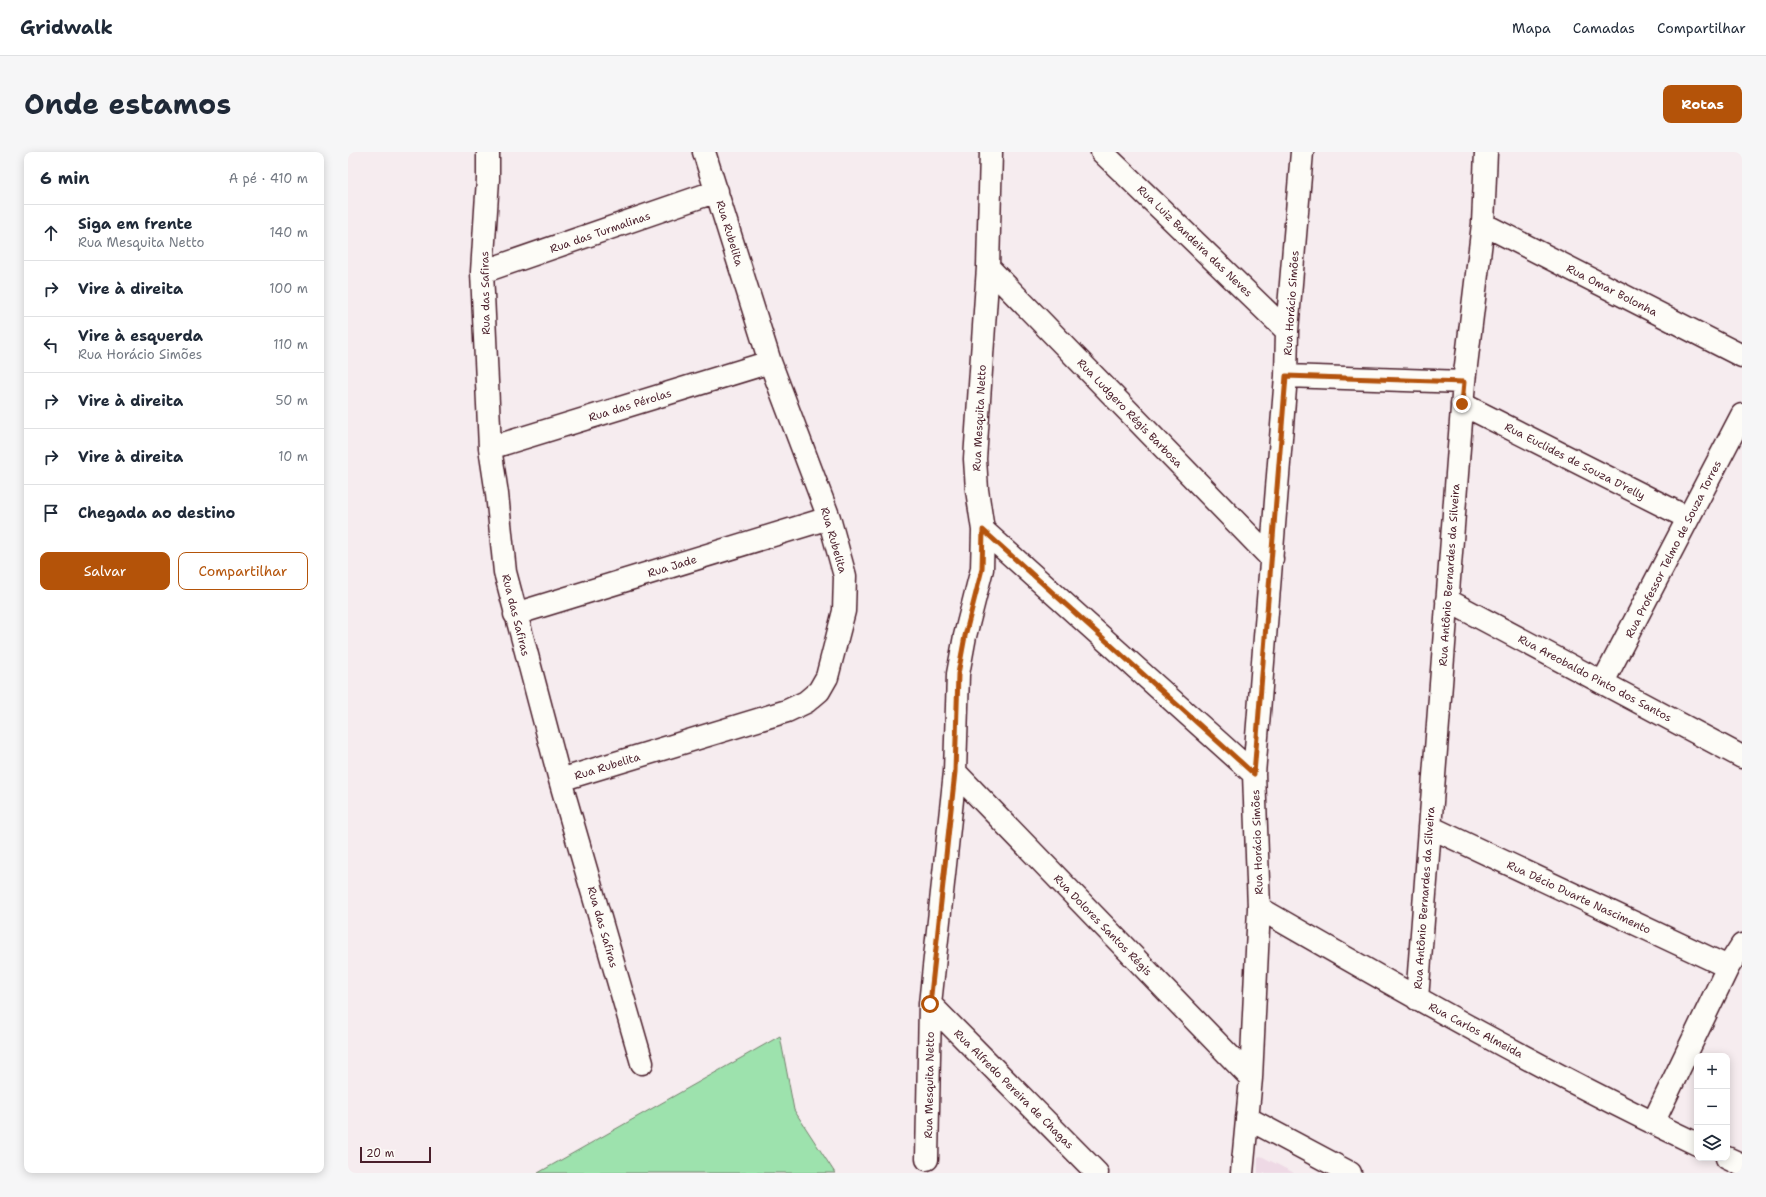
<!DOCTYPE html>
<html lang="pt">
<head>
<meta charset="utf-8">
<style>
	:root { --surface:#fff; --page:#f6f6f7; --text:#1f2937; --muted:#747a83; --line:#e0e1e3; --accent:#b45309 }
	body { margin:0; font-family:"Shantell Sans",sans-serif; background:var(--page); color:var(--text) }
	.controls { position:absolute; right:12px; bottom:12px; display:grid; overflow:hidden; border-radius:8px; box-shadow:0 2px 10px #0003 }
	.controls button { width:36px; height:36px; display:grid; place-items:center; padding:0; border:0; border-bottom:1px solid var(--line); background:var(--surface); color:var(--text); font:20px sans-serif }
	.scale { position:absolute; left:12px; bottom:10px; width:71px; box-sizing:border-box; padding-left:4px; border:2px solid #4a1f2b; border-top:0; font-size:11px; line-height:14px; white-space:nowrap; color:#4a1f2b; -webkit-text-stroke:3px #fdfcf7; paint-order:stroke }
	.stop { position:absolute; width:12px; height:12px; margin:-9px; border:3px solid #b45309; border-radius:50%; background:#fff }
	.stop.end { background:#b45309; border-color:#fff; box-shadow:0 1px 4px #0008 }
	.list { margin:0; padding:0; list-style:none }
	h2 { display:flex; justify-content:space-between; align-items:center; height:52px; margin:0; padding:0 16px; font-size:17px }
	h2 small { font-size:13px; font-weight:400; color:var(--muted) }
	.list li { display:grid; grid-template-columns:26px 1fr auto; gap:12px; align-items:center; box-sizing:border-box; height:56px; padding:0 16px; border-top:1px solid var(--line) }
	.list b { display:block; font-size:15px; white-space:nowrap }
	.list p { margin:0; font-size:13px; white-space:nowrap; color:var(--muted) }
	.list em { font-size:13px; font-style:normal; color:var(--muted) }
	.actions { display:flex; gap:8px; padding:12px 16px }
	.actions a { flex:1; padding:9px 0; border:1px solid var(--accent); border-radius:8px; text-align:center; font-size:14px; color:var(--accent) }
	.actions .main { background:var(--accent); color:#fff }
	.icon { flex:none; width:22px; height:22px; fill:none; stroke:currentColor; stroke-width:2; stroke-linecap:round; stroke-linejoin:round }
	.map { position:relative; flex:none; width:1394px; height:1021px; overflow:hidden; border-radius:8px }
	header { display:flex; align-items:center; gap:24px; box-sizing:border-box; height:56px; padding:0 20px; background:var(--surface); border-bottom:1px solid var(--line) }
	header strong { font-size:19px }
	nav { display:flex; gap:22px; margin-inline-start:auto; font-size:14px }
	.intro { display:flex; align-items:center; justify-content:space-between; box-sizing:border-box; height:96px; padding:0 24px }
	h1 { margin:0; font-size:28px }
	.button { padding:10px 18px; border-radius:8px; background:var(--accent); color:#fff; font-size:14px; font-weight:700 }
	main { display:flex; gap:24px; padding:0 24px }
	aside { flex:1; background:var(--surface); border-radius:8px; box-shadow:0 2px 10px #0003 }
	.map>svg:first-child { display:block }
</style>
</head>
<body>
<header>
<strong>Gridwalk</strong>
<nav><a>Mapa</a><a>Camadas</a><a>Compartilhar</a></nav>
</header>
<div class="intro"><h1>Onde estamos</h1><a class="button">Rotas</a></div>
<main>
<aside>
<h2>6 min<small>A pé · 410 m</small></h2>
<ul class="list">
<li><svg class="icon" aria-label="ahead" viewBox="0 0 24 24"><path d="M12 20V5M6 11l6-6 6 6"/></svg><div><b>Siga em frente</b><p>Rua Mesquita Netto</p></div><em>140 m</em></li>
<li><svg class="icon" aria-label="right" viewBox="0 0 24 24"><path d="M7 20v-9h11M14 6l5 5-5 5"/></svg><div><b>Vire à direita</b></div><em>100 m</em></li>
<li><svg class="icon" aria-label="left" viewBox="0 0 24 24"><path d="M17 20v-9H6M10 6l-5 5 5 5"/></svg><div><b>Vire à esquerda</b><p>Rua Horácio Simões</p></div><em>110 m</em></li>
<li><svg class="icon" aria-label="right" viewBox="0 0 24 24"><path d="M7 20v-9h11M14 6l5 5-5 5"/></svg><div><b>Vire à direita</b></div><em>50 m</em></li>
<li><svg class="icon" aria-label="right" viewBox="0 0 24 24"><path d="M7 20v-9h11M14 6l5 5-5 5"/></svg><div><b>Vire à direita</b></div><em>10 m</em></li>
<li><svg class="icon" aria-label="arrive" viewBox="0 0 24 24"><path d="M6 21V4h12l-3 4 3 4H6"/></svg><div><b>Chegada ao destino</b></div></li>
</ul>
<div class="actions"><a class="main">Salvar</a><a>Compartilhar</a></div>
</aside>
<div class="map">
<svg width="1394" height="1021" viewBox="0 0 1394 1021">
	<rect width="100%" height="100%" fill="#f6ecef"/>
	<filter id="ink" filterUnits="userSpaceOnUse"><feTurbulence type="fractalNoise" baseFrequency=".025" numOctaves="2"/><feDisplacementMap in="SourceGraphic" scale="8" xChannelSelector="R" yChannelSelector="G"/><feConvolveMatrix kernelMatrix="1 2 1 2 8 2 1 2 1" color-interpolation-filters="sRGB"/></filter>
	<g filter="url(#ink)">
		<path fill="#eed9e5" d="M913,1004L946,1021H910V1005Z"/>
		<path fill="#9de2ad" stroke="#74806c" d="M432,884L446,958L487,1021H190Z"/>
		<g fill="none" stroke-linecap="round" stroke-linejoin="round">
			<defs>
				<path id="minor" d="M140,0V27L134,120L142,296L149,342L157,420L212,628L294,911
					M754,0L939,179
					M1135,72L1394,204
					M640,115L924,407
					M134,120L369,39
					M938,224L1116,230
					M1114,252L1340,366
					M142,296L422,210
					M635,378L906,622
					M1099,448L1394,605
					M167,462L481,366
					M1255,530L1394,263
					M607,620L903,926
					M212,628L439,559L458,550L471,539L479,525L496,459L497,424L481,366L422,210L356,0
					M1082,675L1380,815
					M911,756C1055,839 1199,921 1349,992
					M1069,847L1116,230L1135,72L1138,0
					M582,852L749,1021
					M899,966L1002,1021
					M1305,971L1380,815L1394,793
					M1379,1006L1394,1013
					M579,1007L582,852L607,620L610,522L617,484L634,417L635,378L629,338L627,307L640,115L643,0
					M894,1021L903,926L911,756L906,622L938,224L939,179L954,0"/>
			</defs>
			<use href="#minor" stroke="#4a1f2b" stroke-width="25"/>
			<use href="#minor" stroke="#fdfcf7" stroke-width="22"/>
		</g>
	</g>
	<g fill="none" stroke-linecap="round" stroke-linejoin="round" filter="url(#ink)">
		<path stroke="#b45309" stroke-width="5" d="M582,852L607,620L610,522L617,484L634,417L635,378L906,622L938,224L1116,230L1114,252"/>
	</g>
	<g text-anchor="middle" stroke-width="4" stroke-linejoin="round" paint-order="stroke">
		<g font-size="11" fill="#4a1f2b" stroke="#fdfcf7">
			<text transform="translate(252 80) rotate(-19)" y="4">Rua das Turmalinas</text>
			<text transform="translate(382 81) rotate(73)" y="4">Rua Rubelita</text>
			<text transform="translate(847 89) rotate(44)" y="4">Rua Luiz Bandeira das Neves</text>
			<text transform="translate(1264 138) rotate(27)" y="4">Rua Omar Bolonha</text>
			<text transform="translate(137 141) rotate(-91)" y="4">Rua das Safiras</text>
			<text transform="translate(943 151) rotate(-86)" y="4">Rua Horácio Simões</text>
			<text transform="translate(282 253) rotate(-17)" y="4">Rua das Pérolas</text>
			<text transform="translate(782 261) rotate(46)" y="4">Rua Ludgero Régis Barbosa</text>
			<text transform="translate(631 266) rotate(-87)" y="4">Rua Mesquita Netto</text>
			<text transform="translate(1227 309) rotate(27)" y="4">Rua Euclides de Souza D'relly</text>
			<text transform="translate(486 388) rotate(74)" y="4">Rua Rubelita</text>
			<text transform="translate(1325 397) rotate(-63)" y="4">Rua Professor Telmo de Souza Torres</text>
			<text transform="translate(324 414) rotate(-17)" y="4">Rua Jade</text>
			<text transform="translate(1101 423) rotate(-86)" y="4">Rua Antônio Bernardes da Silveira</text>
			<text transform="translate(168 463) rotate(76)" y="4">Rua das Safiras</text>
			<text transform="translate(1247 526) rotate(28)" y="4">Rua Areobaldo Pinto dos Santos</text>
			<text transform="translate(259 614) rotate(-17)" y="4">Rua Rubelita</text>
			<text transform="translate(909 690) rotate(-92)" y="4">Rua Horácio Simões</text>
			<text transform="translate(1231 745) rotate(25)" y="4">Rua Décio Duarte Nascimento</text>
			<text transform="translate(1076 746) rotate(-86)" y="4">Rua Antônio Bernardes da Silveira</text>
			<text transform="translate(755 773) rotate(46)" y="4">Rua Dolores Santos Régis</text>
			<text transform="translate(255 775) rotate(74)" y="4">Rua das Safiras</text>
			<text transform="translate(1128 878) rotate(28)" y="4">Rua Carlos Almeida</text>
			<text transform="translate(581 933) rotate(-89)" y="4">Rua Mesquita Netto</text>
			<text transform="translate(666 937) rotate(45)" y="4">Rua Alfredo Pereira de Chagas</text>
		</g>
	</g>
</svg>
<div class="controls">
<button>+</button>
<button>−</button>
<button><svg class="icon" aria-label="layers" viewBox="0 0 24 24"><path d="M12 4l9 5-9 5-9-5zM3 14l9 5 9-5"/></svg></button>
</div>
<div class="scale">20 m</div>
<div class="stop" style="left:582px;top:852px"></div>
<div class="stop end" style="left:1114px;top:252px"></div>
</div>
</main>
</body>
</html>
